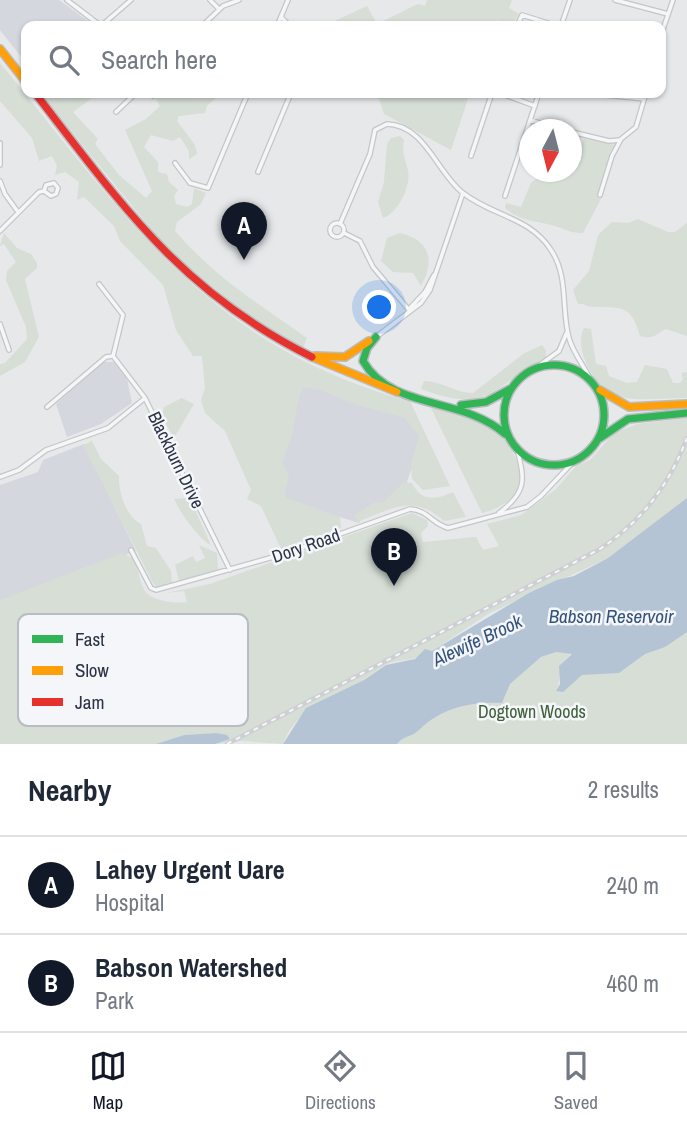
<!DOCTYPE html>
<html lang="en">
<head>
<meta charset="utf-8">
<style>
	:root { --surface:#fff; --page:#f6f6f7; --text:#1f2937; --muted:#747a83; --line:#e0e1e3; --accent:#111827 }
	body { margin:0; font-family:"Archivo Narrow",sans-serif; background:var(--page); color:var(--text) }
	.compass { position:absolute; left:519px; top:119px; width:63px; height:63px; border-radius:50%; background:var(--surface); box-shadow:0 2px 5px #0004; rotate:187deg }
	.you { position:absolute; left:380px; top:308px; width:24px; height:24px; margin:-18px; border:5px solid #fff; border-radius:50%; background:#1a73e8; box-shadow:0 0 0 10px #1a73e833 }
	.badge { display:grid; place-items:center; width:46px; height:46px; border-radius:50%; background:var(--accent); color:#fff; font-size:23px; font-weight:700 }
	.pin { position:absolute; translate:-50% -58px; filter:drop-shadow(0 2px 4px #0008) }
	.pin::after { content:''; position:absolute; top:37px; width:24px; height:21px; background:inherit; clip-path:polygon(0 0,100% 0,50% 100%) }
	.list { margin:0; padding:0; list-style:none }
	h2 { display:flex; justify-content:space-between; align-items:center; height:91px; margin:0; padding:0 28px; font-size:30px }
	h2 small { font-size:23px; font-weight:400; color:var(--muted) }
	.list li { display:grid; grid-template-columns:46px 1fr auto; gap:21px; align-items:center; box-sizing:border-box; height:98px; padding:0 28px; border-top:2px solid var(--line) }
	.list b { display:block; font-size:26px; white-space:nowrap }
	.list p { margin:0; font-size:23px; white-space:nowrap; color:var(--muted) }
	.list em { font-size:23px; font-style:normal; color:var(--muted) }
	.icon { flex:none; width:38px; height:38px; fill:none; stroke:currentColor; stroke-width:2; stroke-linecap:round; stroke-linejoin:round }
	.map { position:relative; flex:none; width:687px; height:744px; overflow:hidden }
	.search { position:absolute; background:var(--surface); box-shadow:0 2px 5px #0004; left:21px; right:21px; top:21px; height:77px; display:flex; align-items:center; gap:18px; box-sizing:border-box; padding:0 24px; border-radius:14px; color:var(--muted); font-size:26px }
	.sheet { height:287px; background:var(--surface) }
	nav { display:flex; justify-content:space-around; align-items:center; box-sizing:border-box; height:98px; border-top:2px solid var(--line); background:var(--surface); font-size:19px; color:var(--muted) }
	nav a { display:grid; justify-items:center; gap:4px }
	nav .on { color:var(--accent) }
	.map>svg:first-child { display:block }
</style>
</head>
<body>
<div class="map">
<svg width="687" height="744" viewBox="0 0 687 744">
	<rect width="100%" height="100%" fill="#e6e8ea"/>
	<path fill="#d4d7dd" d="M0,0H59L95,26H26V63L0,30Z
		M103,362H114L127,379L132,403L101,424L67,437L56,404Z
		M303,383L408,415L423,437L404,490L382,503L371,506L359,523L285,500L280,461Z
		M84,444L136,551L0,601V485L38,472L43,460Z"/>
	<path fill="#d6ded6" d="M427,0H512L509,8L519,14L511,25L497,20L493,26H324L367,6L377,24L418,4L425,6Z
		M0,63C125,215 207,347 410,401L450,486L423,490L412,479L411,463L419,436L405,418L357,405L317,389L301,388L292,435L282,463L289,475L284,497L340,517L341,528L282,551L261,506L247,499L251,490L225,431L205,413L201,400L205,388L202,356H193L176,330L163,285L120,241L114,226L84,197L77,200L79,182L65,172L55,175L57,166L52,156L39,161L32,138L0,101Z
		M40,93H99L73,112L98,139L95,144L119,175L146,198L152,191L125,130L146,119L160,106L152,93L158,96L163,93H221L207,106L205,113L179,116L177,121L195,145L197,154L189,159V151L180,137L173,141L151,135L144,147L158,162V172L167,174L169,182L178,190L174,196L176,204L187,207L192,204L194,188L206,193L201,204L177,222L175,231C218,280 255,301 307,338L303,348L250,317L170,252Z
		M377,93H470L451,150L384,114Z
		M400,136L404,140C402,152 404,156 407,167C413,183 399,212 383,218L378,202L384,182L387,144L391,138Z
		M584,138L615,145L610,152L598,195L602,197L583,233C568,233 564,228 551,225C533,220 520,221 505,208L506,203L521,207L531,183L540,176L538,172H572V158L577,160Z
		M638,219L668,232H675L687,223V336L666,329C655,334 655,340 640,336C631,304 622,308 594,307C586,307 585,303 578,304L573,290L589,271L598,235L612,222L628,223Z
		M4,233L17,248L31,254L37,263V268L25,279L39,337L25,362L0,376V364L5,363L27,339L26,327L6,280L7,271L16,262L4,244L0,246Z
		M400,233C429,240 436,259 421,286L413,273L393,272L381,261L387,238Z
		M584,328L591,329L596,364L606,366L609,376L627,383L637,382L645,365L667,369L673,383H680L683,379L681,373L687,372V398C644,397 605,412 585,360C581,350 579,338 584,328Z
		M542,345L546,350V358C490,387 491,415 421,389L424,381C442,381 455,393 473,393L523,354Z
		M182,398L194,404L174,438L162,417L164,407Z
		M431,408C448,410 470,410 485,419C494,425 501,435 507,443C530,477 522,502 482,513Z
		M687,418V500L608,558L488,614L432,651L426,650C417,663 401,658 387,664C380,668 372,674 365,679C335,698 296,707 283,744L242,741L215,744L230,738L216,733L184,735L156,744H0V600L122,553L134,559C138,569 140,583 145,591C151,601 177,604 187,602L184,591L166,593L210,584L412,513L427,520L428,526L421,533L423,542L476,537L483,550L499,546L487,524L521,515L538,503L556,489L576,466L590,460L614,433L637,424Z
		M92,441L101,459L119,476C118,491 126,517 141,524L147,546L156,548L171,571L172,582L157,587L153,583L83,445Z
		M404,482L412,483C421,502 436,500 453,492L466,517L444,521C413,493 392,509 357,522L355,515L373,503L383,502Z
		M187,498L191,501L211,545C199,540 180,512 174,499Z
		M199,545L217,553L218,570L179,581L175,565L193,556L196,562L205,558Z
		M687,631V744H397L403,736L412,734L434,716L448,709L475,702L503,701L510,684L541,657L556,652L572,653L562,663L557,691L579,675L607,672L668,643Z"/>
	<path fill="#b4c4d5" d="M687,498V632L665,647L645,654L619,673L582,675L563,692L556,691L560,684L559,666L572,654L556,652L541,657L510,684L502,703C471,701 441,708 419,730C412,737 404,735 397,744H283L306,708L364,680L386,665L415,659L425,649L432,651L529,593L557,580L574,576L608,558Z
		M216,733L227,735L230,739L215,744H156L184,735Z"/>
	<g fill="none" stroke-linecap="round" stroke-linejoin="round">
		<defs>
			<path id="street" d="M67,0L101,26
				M210,0L219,9
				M615,0L668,14
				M281,17L290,26
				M101,26L131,0
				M202,26L223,6L239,0
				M277,26L288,0
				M517,26L522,15L557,26
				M561,26L570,0
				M661,35L673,0
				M150,93L153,96
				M500,93L535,106
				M586,93L644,99
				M116,112L136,93
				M530,120L563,130
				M572,132L609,141L620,140
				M0,143V165
				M471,156L492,93
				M175,163L190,183L208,188L248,93
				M258,172L291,93
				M0,181L5,194L18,212
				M600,195L612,156L621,139L636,127L646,93
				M505,196L539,93
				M330 230a7 7 0 1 1 14 0a7 7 0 1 1-14 0Z
				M340,224L370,154L375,130L387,124C425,125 437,173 463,193C492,216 530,217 551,250C569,277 561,309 569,338C573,353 585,367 591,381
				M0,231L39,192L44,191L46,185L54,183L58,188L56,194L51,196L44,191
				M344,233L360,241L373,267L409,310
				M99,284L123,315L113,356
				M410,308L425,292L434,275
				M0,324L9,350
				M376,337L421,303L430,290L463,193
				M113,356L145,398L230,570
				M533,370L559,351L567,332
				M47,407L106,357L113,356
				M0,477L19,470L46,450L108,428L145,398
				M499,513C527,492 525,480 517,449
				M131,550L151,588L156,590L284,554L410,509C428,510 432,524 448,528L527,507L541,496L574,461"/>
			<path id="fast" d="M376,337L367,348L363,361C392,411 462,396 505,434
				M504 415a50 50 0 1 1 100 0a50 50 0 1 1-100 0Z
				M461,405L486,402L510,389
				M600,438L628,419L687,413"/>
			<path id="slow" d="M0,49L26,82
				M315,356L345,357L369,341
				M312,357L397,392
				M600,390L629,407L687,404"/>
			<path id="jam" d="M35,93C121,204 181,292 312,357"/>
		</defs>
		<use href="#street" stroke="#c4c6c8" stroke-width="6"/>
		<use href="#fast" stroke="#b8bbbf" stroke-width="10"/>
		<use href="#slow" stroke="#b8bbbf" stroke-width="10"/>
		<use href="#jam" stroke="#b8bbbf" stroke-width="10"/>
		<use href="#street" stroke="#f5f6f7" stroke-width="3.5"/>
		<use href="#fast" stroke="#30b455" stroke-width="7"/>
		<use href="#slow" stroke="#ff9f0a" stroke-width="7"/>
		<use href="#jam" stroke="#e5322d" stroke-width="7"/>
		<defs>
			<path id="rail" d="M227,744L600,549C642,521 669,485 687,438"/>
		</defs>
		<use href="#rail" stroke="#cecfd2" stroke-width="4.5"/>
		<use href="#rail" stroke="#f4f6f9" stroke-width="2" stroke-dasharray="5" stroke-linecap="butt"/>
	</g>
	<g text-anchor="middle" stroke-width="5" stroke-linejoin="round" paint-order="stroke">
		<g font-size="18" fill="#2b3445" stroke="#f4f6f9">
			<text transform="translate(176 460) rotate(64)" y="6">Blackburn Drive</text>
			<text transform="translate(306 546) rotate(-19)" y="6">Dory Road</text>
		</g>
		<g font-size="18" fill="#3f6138" stroke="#f4f6f9">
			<text x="532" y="718">Dogtown Woods</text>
		</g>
		<g font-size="19" font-style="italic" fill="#34527a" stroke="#f4f6f9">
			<text x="611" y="623">Babson Reservoir</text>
			<text transform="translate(477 640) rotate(-25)" y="7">Alewife Brook</text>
		</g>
	</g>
	<rect x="18" y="614" width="230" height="112" rx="10" fill="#f4f6f9" stroke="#b8bcc3" stroke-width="2"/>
	<rect x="32" y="635" width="31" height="8" fill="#30b455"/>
	<rect x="32" y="666" width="31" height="9" fill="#ff9f0a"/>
	<rect x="32" y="698" width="31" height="8" fill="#e5322d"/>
	<g font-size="19" fill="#2b3445">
		<text x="75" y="646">Fast</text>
		<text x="75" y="677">Slow</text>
		<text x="75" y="709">Jam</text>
	</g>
</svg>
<svg class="compass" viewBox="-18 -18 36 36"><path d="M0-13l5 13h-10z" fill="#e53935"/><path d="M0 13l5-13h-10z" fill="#747a83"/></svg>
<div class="you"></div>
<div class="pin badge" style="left:244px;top:260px">A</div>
<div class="pin badge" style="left:394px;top:586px">B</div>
<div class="search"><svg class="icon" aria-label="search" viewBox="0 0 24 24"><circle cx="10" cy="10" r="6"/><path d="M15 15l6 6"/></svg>Search here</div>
</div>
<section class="sheet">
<h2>Nearby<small>2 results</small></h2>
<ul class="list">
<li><span class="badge">A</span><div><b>Lahey Urgent Uare</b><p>Hospital</p></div><em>240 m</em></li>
<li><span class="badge">B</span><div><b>Babson Watershed</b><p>Park</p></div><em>460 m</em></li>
</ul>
</section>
<nav>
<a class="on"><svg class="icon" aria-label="map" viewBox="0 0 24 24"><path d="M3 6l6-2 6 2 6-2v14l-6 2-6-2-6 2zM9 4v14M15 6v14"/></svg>Map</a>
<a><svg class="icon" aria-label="directions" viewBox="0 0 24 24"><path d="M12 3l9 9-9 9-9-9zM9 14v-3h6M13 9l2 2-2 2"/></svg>Directions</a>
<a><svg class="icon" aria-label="saved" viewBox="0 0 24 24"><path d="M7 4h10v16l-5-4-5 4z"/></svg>Saved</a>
</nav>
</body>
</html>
